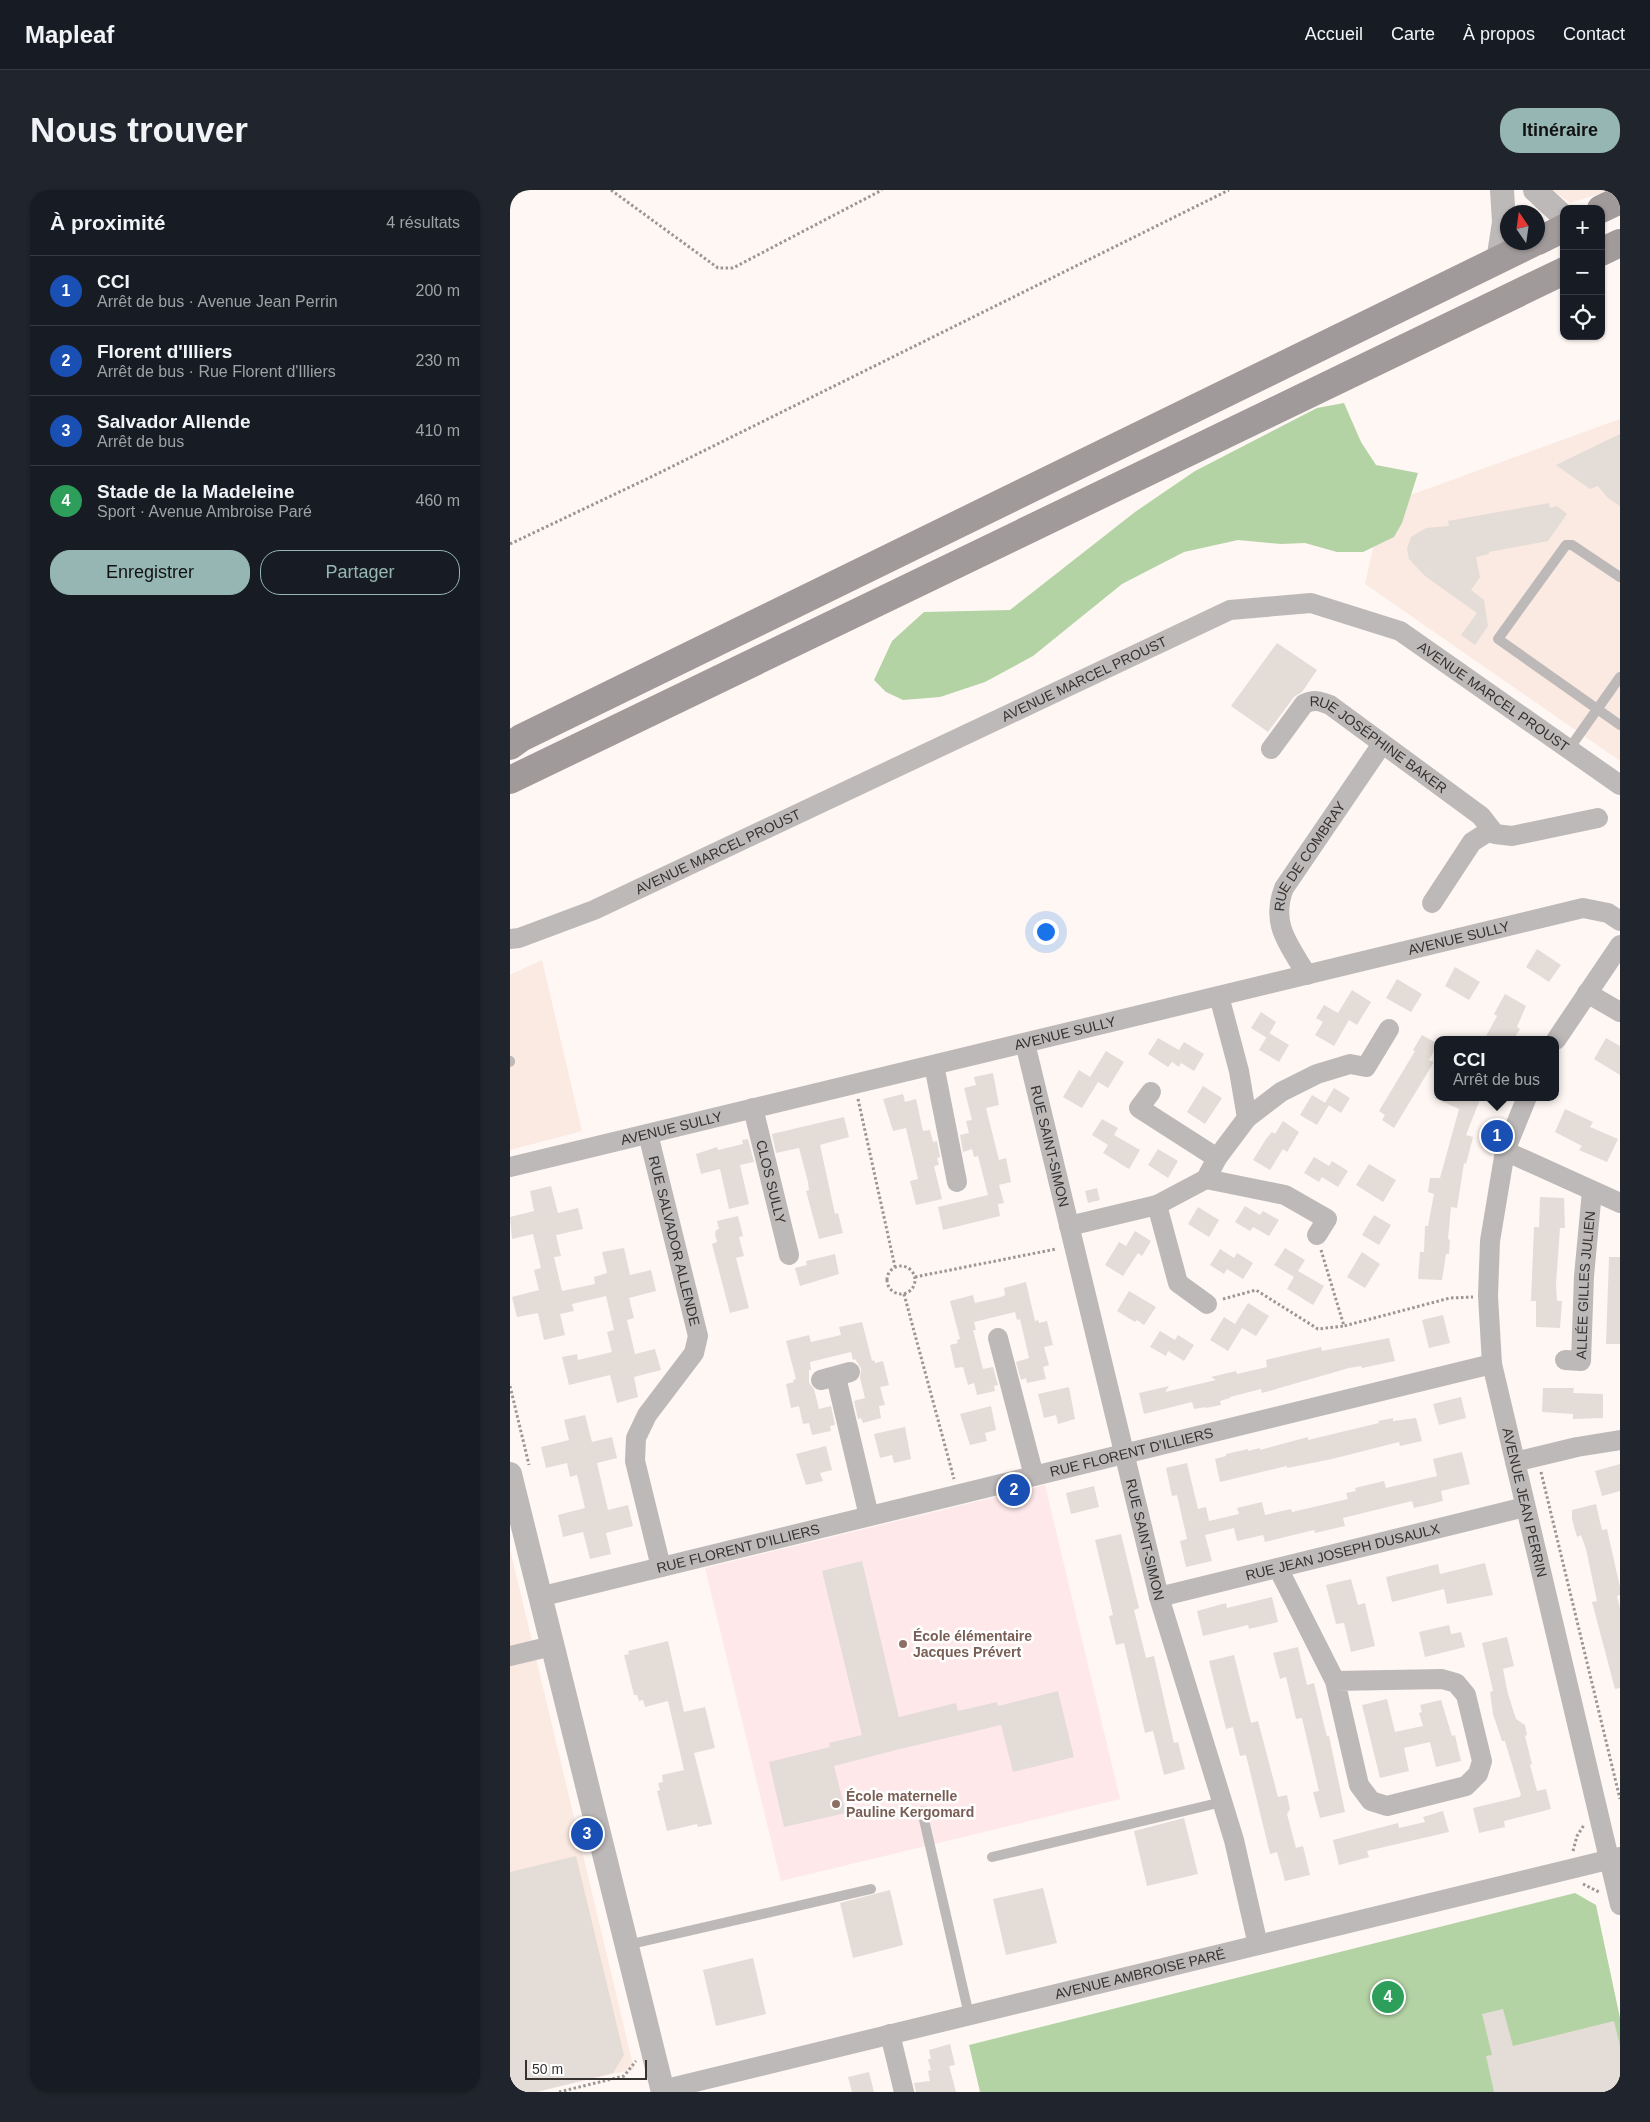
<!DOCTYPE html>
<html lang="fr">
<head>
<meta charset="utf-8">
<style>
	:root { --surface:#171b24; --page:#20242c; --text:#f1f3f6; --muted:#9ea1a6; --line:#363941; --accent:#95b6b2 }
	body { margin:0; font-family:Arial,sans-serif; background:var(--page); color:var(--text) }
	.controls { position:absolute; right:15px; top:15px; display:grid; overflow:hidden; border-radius:10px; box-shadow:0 1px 4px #0004 }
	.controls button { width:45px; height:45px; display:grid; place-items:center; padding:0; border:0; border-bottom:1px solid var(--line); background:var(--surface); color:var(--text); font:25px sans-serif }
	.compass { position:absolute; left:990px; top:15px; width:45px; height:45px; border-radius:50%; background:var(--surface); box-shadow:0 1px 4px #0004; rotate:347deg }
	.scale { position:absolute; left:15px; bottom:12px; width:122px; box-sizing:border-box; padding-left:5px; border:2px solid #353230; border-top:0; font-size:14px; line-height:18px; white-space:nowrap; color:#353230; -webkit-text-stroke:4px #fff; paint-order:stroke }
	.you { position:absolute; left:535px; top:741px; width:18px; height:18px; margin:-12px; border:4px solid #fff; border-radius:50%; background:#1a73e8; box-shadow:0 0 0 8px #1a73e833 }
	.badge { display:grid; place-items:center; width:32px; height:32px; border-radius:50%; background:var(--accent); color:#fff; font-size:16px; font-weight:700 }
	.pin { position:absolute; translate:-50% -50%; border:2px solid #fff; box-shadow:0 1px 5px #0006 }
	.popup { position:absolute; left:924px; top:846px; width:125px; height:65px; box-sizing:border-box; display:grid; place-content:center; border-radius:10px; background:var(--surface); filter:drop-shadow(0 1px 4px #0005); font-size:16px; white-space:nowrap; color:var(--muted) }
	.popup b { font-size:19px; color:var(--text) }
	.popup::after { content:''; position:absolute; left:50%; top:100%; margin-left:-10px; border:10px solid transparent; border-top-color:var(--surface) }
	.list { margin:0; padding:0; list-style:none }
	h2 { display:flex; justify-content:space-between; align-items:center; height:65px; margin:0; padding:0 20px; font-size:21px }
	h2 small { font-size:16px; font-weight:400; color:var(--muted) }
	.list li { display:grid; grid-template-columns:32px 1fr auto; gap:15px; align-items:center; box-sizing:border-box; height:70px; padding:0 20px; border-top:1px solid var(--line) }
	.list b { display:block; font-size:19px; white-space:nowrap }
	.list p { margin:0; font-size:16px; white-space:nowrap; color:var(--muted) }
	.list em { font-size:16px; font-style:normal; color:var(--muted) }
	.actions { display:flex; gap:10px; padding:15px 20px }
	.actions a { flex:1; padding:11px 0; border:1px solid var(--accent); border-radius:20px; text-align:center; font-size:18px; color:var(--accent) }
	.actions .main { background:var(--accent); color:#111 }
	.icon { flex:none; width:28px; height:28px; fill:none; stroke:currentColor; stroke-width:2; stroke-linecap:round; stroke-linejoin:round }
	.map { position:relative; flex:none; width:1110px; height:1902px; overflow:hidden; border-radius:20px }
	header { display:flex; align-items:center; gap:30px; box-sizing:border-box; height:70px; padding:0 25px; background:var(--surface); border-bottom:1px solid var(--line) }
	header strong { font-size:24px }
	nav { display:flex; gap:28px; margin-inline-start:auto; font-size:18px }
	.intro { display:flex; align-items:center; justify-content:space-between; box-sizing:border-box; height:120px; padding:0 30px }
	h1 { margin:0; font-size:35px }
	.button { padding:12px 22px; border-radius:20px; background:var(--accent); color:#111; font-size:18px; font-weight:700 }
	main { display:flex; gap:30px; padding:0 30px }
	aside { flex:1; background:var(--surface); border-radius:20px; box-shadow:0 1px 4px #0004 }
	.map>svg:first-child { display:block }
</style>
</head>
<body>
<header>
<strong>Mapleaf</strong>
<nav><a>Accueil</a><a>Carte</a><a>À propos</a><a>Contact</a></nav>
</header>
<div class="intro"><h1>Nous trouver</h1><a class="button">Itinéraire</a></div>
<main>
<aside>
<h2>À proximité<small>4 résultats</small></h2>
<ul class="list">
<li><span class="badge" style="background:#1a4fb4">1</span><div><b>CCI</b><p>Arrêt de bus · Avenue Jean Perrin</p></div><em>200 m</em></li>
<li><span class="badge" style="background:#1a4fb4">2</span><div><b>Florent d'Illiers</b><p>Arrêt de bus · Rue Florent d'Illiers</p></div><em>230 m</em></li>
<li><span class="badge" style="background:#1a4fb4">3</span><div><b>Salvador Allende</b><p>Arrêt de bus</p></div><em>410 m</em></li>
<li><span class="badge" style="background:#2e9e5b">4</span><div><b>Stade de la Madeleine</b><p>Sport · Avenue Ambroise Paré</p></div><em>460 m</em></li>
</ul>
<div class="actions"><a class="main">Enregistrer</a><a>Partager</a></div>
</aside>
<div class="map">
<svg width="1110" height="1902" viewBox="0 0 1110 1902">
	<rect width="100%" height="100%" fill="#fef7f3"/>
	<path fill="#fbeae2" d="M1043,0H1101L1060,13Z
		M1110,229V571L855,394L873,315Z
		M32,770L72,941L0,960V785Z
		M0,1359L124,1879L27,1902H0Z"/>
	<path fill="#fee8e9" d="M535,1295L610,1609L271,1691L195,1378Z"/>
	<path fill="#b4d3a4" d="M834,213L851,252L866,275L908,283L892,333L884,347L853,362H827L795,353L771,354L728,350L674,362L612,394L523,466L475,492L430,507L393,510L376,502L364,490L382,451L414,422L500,420L625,322L685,281L807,218Z
		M1065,1703L1086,1715L1110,1828V1902H470L459,1855Z"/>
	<path fill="#e4dcd7" d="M1110,244V316L1098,308L1088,296L1080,299L1046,275Z
		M1039,313L1040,318L1047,316L1057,324L1038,351L979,362V364L966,367L970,387L961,400L974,410L978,436L965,455L951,445L967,423L915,386L899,369L897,359L901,347L916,338L939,336L938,331Z
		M767,453L807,480L792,502L784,507L758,542L721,516Z
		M1027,759L1051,775L1039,792L1016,777Z
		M945,777L970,792L959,810L935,796Z
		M887,789L912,804L901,822L876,808Z
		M842,800L861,812L847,835L839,830L824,856L805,845L813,832L806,828L814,815L828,823Z
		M995,804L1016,816L1007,837L1010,839L1003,850H974L987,826L984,824Z
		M751,822L766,832L757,848L741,838Z
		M759,843L779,855L769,872L749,860Z
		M912,845L928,854L919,870L924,872L884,938L872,930L875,925L869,921L905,861L903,860Z
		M648,848L669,860L674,852L694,864L684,881L671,873L669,877L662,872L658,877L638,864Z
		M1096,848L1110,856V885L1084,869Z
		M596,861L614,872L598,898L580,887Z
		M569,880L588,892L572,918L553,907Z
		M483,883L489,915L476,918L489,970L496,968L501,992L489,995L494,1013L488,1014L490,1026L433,1040L428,1017L478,1005L468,966L464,967L462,959L453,962L450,945L459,943L456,931L462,930L454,898L466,895L464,887Z
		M693,896L712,908L695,934L677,922Z
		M824,898L840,908L831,923L815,913Z
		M393,904L395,912L406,909L413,941L420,940L423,952L427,951L430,967L427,968L429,975L424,976L432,1009L406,1015L400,991L408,989L396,938L383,941L373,909Z
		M802,905L819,915L807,935L790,925Z
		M923,907H971L956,945L963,947L956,974L954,973L947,1018L941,1017L938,1049L940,1050L939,1064H936L932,1090L908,1089L910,1062H914L915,1036H918L924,1004L918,1002L920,988H930L949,919Z
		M1055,919L1083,932L1080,937L1108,949L1097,972L1069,960L1072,956L1045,942Z
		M334,927L339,947L310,955L325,1024L328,1023L333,1043L309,1049L296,1001L299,1000L298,992L289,958L266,963L262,944Z
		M592,929L608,938L604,945L630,960L619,979L593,963L598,955L582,945Z
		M773,931L789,942L777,962L773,959L760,980L743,970L756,949L762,942L765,944Z
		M238,949L244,972L230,975L239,1014L219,1019L210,979L191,984L186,964L207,957L208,960L233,954L232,950Z
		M648,959L668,971L658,988L638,975Z
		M804,967L819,976L822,971L838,981L828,997L812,987L809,992L794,983Z
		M859,974L886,990L873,1012L846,995Z
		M41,996L48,1023L68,1018L73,1039L46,1045L51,1066L44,1067L52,1101L85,1094L84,1087L97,1083L92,1062L114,1058L120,1085L141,1080L146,1101L119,1108L124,1128L117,1130L125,1164L145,1159L151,1180L124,1187L128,1207L107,1213L100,1185L59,1195L52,1167L67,1164L68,1170L102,1162L97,1142L104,1140L96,1106L62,1114L64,1121L50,1124L55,1145L34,1150L28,1123L7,1127L2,1107L29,1100L24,1080L31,1078L23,1044L2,1049L0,1027L24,1021L20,1001Z
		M587,998L590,1010L578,1013L575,1001Z
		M1030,1007L1054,1008L1055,1038H1050L1046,1094L1047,1111H1052L1050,1138L1026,1137V1111H1021L1024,1037H1029Z
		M735,1016L750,1025L753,1021L769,1030L759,1046L743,1037L740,1041L725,1032Z
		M688,1017L709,1030L699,1047L678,1034Z
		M864,1025L881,1035L869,1055L852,1045Z
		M228,1026L233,1046L229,1047L234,1066L226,1068L239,1118L220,1123L202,1054L207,1052L205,1044L206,1040L209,1039L207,1031Z
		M625,1041L641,1051L632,1066L628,1063L613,1086L595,1075L609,1052L616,1056Z
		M775,1058L795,1070L788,1081L814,1096L803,1115L777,1099L785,1085L784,1087L764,1075Z
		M710,1059L724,1068L727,1063L743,1073L733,1089L717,1079L714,1084L700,1075Z
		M852,1062L870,1074L855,1098L837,1087Z
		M325,1064L329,1084L290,1096L285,1078L297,1075L296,1071Z
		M1099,1067H1110V1154H1096Z
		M516,1092L525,1131L528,1130L529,1133L537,1131L543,1155L534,1157L539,1175L533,1177L536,1189L517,1193L516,1188L511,1190L506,1172L519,1168L510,1129L507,1130L505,1122L464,1132L466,1140H463L473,1179L483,1177L488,1195L484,1196L485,1201L467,1205L464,1193L458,1195L453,1177L445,1178L440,1155L448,1153L447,1150L450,1149L440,1111L463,1105L465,1113L491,1107L495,1105L494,1098Z
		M619,1101L646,1117L634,1135L627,1130L625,1132L607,1121Z
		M738,1113L759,1126L746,1146L732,1138L718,1161L700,1150L714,1127L725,1134Z
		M933,1125L940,1153L919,1158L912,1130Z
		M352,1132L362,1171L364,1170L365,1173L373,1171L379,1195L370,1197L375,1215L369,1216L371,1228L353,1233L351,1228L348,1229L344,1211L355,1208L350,1188L351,1178L345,1169L343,1170L341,1162L300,1172L301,1180H299V1193L304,1199L309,1219L321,1216L325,1235L320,1236L321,1241L302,1245L299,1233L293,1234L289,1216L281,1218L276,1194L284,1192L283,1190L286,1189L276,1151L299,1145L301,1152L331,1145L329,1137Z
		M650,1141L665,1150L668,1145L684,1155L674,1171L658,1161L656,1166L640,1157Z
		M879,1148L885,1171L852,1178L851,1176L839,1178L752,1203L751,1199L720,1207V1208L710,1211L711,1215L696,1218V1217L684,1219L682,1212L634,1224L629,1203L659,1196L655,1202L706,1190L701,1187L726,1181L727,1184L757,1177L756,1170L811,1157L812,1161Z
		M559,1197L565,1229L548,1234L546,1225L534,1228L528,1204Z
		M1033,1198H1064L1063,1203L1093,1204V1228L1063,1229V1224L1032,1222Z
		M951,1207L956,1228L929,1235L923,1214Z
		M481,1216L486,1240L475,1243L477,1251L460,1255L450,1224Z
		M75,1225L82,1252L102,1247L107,1268L87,1273L98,1320L118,1315L123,1336L96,1343L101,1364L80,1369L73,1342L53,1347L48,1325L75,1318L67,1285L60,1287L57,1273L36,1278L31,1257L59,1250L54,1230Z
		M883,1228V1231L906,1228L912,1251L890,1256L889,1252L822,1269L777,1278V1276L710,1292L705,1269L716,1266V1264L738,1259V1261L750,1258V1260L798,1247V1250L869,1233L868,1231Z
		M395,1237L401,1269L384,1273L382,1265L370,1268L364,1244Z
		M316,1256L322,1280L310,1283L313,1291L296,1295L286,1264Z
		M952,1262L960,1294L931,1301L933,1311L904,1318L902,1311L833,1328L835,1336L805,1343L804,1340L755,1352L753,1345L727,1351L724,1338L695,1345L702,1371L676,1377L670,1351L677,1349L667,1305L662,1306L656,1278L677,1273L688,1319L696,1317L699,1331L729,1324L727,1318L752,1312L755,1325L781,1319L782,1322L838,1309L836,1303L846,1301L845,1298L874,1291L876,1298L927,1286L923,1269Z
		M1110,1274V1301L1092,1306L1085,1281Z
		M584,1296L589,1317L561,1324L556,1303Z
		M1086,1314L1092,1340L1097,1339L1110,1397V1405L1107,1406L1110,1418V1498L1105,1499L1082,1412L1087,1411L1076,1359L1071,1345L1067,1347L1062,1329V1320Z
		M611,1344L629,1418L624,1420L636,1468L644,1466L664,1553L668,1552L675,1579L654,1585L643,1541L635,1543L614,1453L606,1455L599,1426L603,1425L585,1350Z
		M352,1371L389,1527L446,1513L448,1521L487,1512L488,1516L548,1501L564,1567L503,1582L491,1535L386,1560L324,1576L336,1623L274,1637L259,1572L320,1557L319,1553L352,1545L312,1381Z
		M975,1373L983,1405L937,1414L934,1399L882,1412L876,1387L928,1374L930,1384Z
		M841,1389L848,1415L855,1413L865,1456L841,1462L834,1433L826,1434L816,1395Z
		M762,1407L768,1432L739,1439L738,1435L693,1446L687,1421L716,1413L717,1418Z
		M939,1435L941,1444L951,1442L955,1457L915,1467L909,1442Z
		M997,1447L1004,1476L993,1479L998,1504L1006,1529L1015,1535L1017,1545L1015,1546L1022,1574L1020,1575L1027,1601L1036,1599L1041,1619L994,1631L995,1637L969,1643L963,1618L1009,1607L1011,1605L995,1551H992L983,1524L980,1502L983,1501L972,1453Z
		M158,1451L174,1522L195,1517L205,1558L184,1563L202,1634L188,1637L187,1634L157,1641L147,1601L150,1600L148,1593L153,1592L152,1585L174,1580L158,1511L135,1517L133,1510L129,1511L127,1505H124L114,1465L119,1464L118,1461Z
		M788,1457L797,1495L804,1493L815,1539L817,1546H819L835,1622L810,1628L803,1602L809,1601L792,1528L786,1529L776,1487L770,1489L763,1463Z
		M724,1465L741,1533L748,1531L768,1607L777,1605L780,1619L777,1624L786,1658L793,1656L800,1685L775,1691L767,1662L760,1664L736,1565L730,1566L723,1537L716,1539L699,1471Z
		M877,1509L885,1542L913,1536L909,1523L912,1522L910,1515L931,1510L942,1546L945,1545L951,1571L926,1577L920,1552L894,1558L899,1581L870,1588L852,1515Z
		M933,1621L939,1642L857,1661L859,1667L829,1675L823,1650L888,1633L889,1638L915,1632L913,1627Z
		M674,1628L688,1684L637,1696L624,1641Z
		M66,1666L114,1865L103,1883L26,1902H0V1682Z
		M533,1698L547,1753L496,1765L483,1709Z
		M380,1700L393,1755L343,1768L330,1713Z
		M243,1768L256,1824L206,1836L193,1780Z
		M993,1819L1003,1856L1104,1831L1110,1856V1902H984L976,1866L982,1865L972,1824Z
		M440,1854L445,1875L439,1876L446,1902H406L404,1893L420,1891L418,1881L421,1880L418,1869H421L419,1860Z
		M359,1882L364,1902H342L338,1887Z"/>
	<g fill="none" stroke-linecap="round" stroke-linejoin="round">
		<path stroke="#9b9693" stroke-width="3" stroke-dasharray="2.5 2.5" stroke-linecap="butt" d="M101,0L208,78H223L372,0
			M0,354L143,286L719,0
			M348,909L385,1077
			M811,1060L834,1136L940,1108L963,1107
			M377 1090a14 14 0 1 1 28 0a14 14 0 1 1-28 0Z
			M405,1087L546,1059
			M394,1104L444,1289
			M713,1109L746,1100L808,1139L834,1136
			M0,1196L19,1275
			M1031,1282L1110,1609
			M1063,1661L1067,1646L1074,1635
			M1073,1694L1089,1702
			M49,1902L114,1886L126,1871"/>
		<path stroke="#beb9b9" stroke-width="10" d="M1110,387L1062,355H1056L988,449L1110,535
			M1059,559L1110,487
			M0,871V872
			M412,1621L459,1825
			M482,1667L712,1612
			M117,1755L361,1699"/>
		<g stroke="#beb9b9" stroke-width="20">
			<path id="s1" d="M761,559L794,514C804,509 810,511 820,515L971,626L985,644L1002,646L1088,628"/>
			<path d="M922,713L962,652L981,640"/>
			<path id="s2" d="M0,749L9,748L84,720L720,420L801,413L890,441L1110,595"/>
			<path id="s3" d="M797,785C779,755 760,734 774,698L872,554"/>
			<path d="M1077,803L1110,822"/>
			<path d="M1046,850L1110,755"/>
			<path id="s4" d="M515,853L649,1407L724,1650L748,1755"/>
			<path d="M424,875L447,992"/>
			<path d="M641,902L629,918L707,968"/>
			<path id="s5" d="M1017,907L995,961L980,1051L978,1106L982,1174L1110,1715"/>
			<path id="s6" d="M243,918L279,1065"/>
			<path d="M737,928L771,902L807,884L840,874L856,877L879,839"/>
			<path id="s7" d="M138,944L188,1146L184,1163L137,1225L126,1248L125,1271L151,1377"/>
			<path d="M995,961L1110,1013"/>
			<path id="s8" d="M0,977L1073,718L1098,723L1110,731"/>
			<path d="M696,989L775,1005L817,1029L807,1045"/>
			<path d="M647,1015L668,1093L697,1114"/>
			<path d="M559,1036L647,1015L696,989L707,968L737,928L729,881L709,806"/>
			<path d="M488,1148L524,1286"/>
			<path id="s9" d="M1055,1170L1071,1171L1074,1086L1082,1001"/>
			<path d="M326,1187L359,1326"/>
			<path d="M311,1190L340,1182"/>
			<path d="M1005,1272L1067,1257L1110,1250"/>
			<path d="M768,1378L825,1491L849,1595L861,1611L877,1616L956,1596L968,1584L972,1571L956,1505L946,1493L932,1489L825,1491"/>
			<path id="s10" d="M29,1407L982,1174"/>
			<path id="s11" d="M649,1407L1015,1317"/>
			<path d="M0,1466L42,1456"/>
			<path d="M380,1844L394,1902"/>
			<path id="s12" d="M152,1900L1110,1667"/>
		</g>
		<path stroke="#beb9b9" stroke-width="24" d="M1025,0L1054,27
			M988,71L994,32L992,0
			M0,1284L153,1902"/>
		<path stroke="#a19a9b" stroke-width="28" d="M1091,19L1110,10
			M1028,51L1054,38
			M1091,62L1110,53
			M0,556L11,548L1025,52
			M0,590L1054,81"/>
	</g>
	<g fill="#8d6e63" stroke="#fff" stroke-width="2">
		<circle cx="393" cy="1454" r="5"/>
		<circle cx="326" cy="1614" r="5"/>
	</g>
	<g text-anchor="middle" stroke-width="5" stroke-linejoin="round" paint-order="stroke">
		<g font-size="14" fill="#353230" stroke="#fff">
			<text dy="5" stroke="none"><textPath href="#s2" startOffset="631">AVENUE MARCEL PROUST</textPath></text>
			<text dy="5" stroke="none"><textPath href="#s2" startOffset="1081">AVENUE MARCEL PROUST</textPath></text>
			<text dy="5" stroke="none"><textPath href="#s1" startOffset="144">RUE JOSÉPHINE BAKER</textPath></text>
			<text dy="5" stroke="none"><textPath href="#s2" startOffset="226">AVENUE MARCEL PROUST</textPath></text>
			<text dy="5" stroke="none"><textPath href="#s3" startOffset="134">RUE DE COMBRAY</textPath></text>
			<text dy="5" stroke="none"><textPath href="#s8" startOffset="976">AVENUE SULLY</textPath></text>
			<text dy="5" stroke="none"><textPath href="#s8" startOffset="571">AVENUE SULLY</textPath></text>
			<text dy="5" stroke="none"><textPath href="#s8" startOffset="166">AVENUE SULLY</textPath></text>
			<text dy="5" stroke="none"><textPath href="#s4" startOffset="106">RUE SAINT-SIMON</textPath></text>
			<text dy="5" stroke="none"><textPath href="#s6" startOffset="76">CLOS SULLY</textPath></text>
			<text dy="5" stroke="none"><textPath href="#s7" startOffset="110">RUE SALVADOR ALLENDE</textPath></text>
			<text dy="5" stroke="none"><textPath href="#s9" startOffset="92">ALLÉE GILLES JULIEN</textPath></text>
			<text dy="5" stroke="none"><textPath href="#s10" startOffset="610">RUE FLORENT D'ILLIERS</textPath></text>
			<text dy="5" stroke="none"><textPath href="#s5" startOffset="415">AVENUE JEAN PERRIN</textPath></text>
			<text dy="5" stroke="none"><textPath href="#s4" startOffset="511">RUE SAINT-SIMON</textPath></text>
			<text dy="5" stroke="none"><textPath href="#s10" startOffset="205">RUE FLORENT D'ILLIERS</textPath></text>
			<text dy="5" stroke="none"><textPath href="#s11" startOffset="189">RUE JEAN JOSEPH DUSAULX</textPath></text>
			<text dy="5" stroke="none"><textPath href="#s12" startOffset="492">AVENUE AMBROISE PARÉ</textPath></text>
		</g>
		<g font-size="14" font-weight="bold" fill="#785e54" stroke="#fff" text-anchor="start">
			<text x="403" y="1451">École élémentaire<tspan x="403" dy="16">Jacques Prévert</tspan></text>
			<text x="336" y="1611">École maternelle<tspan x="336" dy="16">Pauline Kergomard</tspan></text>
		</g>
	</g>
</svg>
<div class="controls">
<button>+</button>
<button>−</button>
<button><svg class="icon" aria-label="locate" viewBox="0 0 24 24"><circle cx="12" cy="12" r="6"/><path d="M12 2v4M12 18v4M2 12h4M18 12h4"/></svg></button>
</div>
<svg class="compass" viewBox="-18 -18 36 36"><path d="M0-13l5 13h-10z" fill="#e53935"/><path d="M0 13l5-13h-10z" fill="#9ea1a6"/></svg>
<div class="scale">50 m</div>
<div class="you"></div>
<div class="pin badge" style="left:987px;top:946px;background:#1a4fb4">1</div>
<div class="popup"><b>CCI</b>Arrêt de bus</div>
<div class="pin badge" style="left:504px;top:1300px;background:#1a4fb4">2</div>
<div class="pin badge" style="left:77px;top:1644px;background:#1a4fb4">3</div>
<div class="pin badge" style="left:878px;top:1807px;background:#2e9e5b">4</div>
</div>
</main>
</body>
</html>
